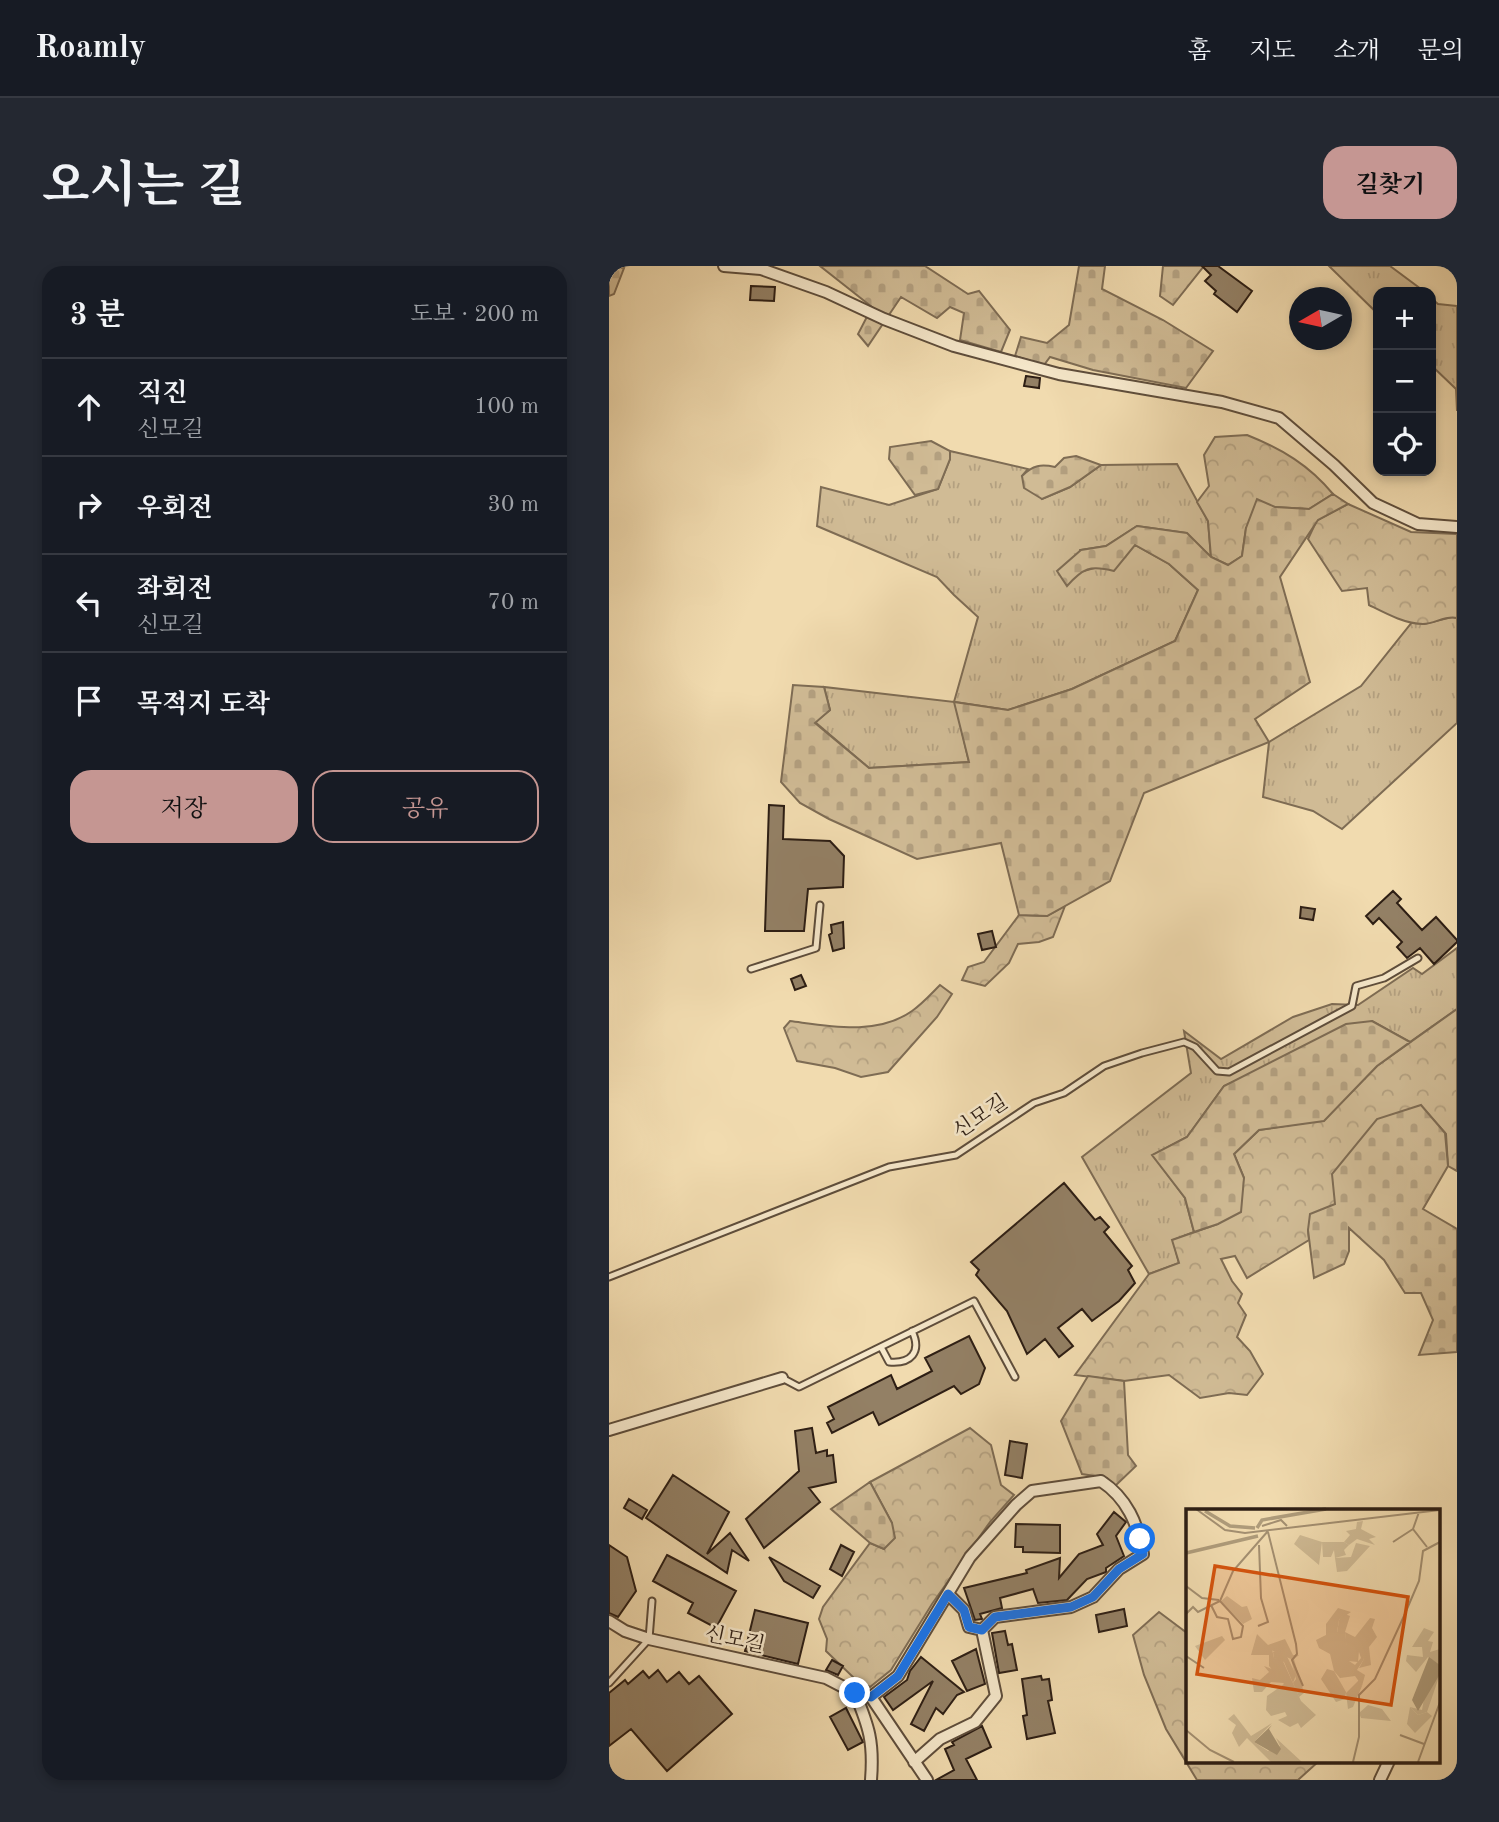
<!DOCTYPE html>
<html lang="ko">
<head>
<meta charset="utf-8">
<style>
	:root { --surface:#171b24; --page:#242831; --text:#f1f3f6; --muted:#9ea1a6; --line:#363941; --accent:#c59692 }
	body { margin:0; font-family:"Old Standard TT","Noto Serif KR",serif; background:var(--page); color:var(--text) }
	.controls { position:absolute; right:21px; top:21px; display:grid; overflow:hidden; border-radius:14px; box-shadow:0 4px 10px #0003 }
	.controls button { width:63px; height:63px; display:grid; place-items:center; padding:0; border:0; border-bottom:2px solid var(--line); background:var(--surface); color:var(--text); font:35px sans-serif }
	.compass { position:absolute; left:680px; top:21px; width:63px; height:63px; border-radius:50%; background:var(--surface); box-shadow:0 4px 10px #0003; rotate:261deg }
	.stop { position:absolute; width:21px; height:21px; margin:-16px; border:5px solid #1a73e8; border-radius:50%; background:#fff }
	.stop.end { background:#1a73e8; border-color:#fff; box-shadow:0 2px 7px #0008 }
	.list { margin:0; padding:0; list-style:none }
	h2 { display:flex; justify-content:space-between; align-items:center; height:91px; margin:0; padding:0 28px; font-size:30px }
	h2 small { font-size:23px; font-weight:400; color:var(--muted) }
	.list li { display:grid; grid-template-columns:46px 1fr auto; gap:21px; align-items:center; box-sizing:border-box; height:98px; padding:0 28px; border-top:2px solid var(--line) }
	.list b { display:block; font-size:26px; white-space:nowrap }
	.list p { margin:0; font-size:23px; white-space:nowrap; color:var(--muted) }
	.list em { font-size:23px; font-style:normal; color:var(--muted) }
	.actions { display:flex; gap:14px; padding:21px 28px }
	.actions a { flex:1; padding:16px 0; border:2px solid var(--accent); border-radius:21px; text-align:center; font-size:24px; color:var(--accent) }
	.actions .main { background:var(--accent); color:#111 }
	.icon { flex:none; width:38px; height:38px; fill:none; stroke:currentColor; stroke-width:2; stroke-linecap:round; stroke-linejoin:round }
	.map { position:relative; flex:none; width:848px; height:1514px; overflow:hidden; border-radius:21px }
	header { display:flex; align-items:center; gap:42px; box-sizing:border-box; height:98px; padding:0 35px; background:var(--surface); border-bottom:2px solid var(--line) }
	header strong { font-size:33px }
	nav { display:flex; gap:38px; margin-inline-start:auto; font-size:24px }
	.intro { display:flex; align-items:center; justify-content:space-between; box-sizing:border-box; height:168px; padding:0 42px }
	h1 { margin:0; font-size:49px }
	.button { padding:18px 32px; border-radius:21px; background:var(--accent); color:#111; font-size:24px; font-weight:700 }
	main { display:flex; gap:42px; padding:0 42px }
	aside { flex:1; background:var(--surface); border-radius:21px; box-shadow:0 4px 10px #0003 }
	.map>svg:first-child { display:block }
</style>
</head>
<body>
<header>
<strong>Roamly</strong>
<nav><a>홈</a><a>지도</a><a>소개</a><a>문의</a></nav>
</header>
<div class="intro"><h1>오시는 길</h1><a class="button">길찾기</a></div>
<main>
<aside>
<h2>3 분<small>도보 · 200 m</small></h2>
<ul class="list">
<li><svg class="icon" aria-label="ahead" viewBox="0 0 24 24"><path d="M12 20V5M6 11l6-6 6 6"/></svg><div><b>직진</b><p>신모길</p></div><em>100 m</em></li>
<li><svg class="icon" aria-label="right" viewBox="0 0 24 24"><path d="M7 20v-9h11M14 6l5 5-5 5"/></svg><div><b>우회전</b></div><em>30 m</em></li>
<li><svg class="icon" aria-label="left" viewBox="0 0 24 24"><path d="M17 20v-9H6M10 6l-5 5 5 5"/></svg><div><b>좌회전</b><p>신모길</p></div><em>70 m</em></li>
<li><svg class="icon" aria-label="arrive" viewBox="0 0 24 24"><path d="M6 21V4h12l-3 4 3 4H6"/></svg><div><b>목적지 도착</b></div></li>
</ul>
<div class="actions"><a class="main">저장</a><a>공유</a></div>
</aside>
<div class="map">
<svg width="848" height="1514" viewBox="0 0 848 1514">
	<defs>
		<pattern id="grass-tufts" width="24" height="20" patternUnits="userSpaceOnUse" patternTransform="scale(1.75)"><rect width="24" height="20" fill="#d0bb95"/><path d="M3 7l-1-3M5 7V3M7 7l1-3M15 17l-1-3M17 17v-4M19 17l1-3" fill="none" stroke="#b3a080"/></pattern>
		<pattern id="forest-crowns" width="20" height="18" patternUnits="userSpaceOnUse" patternTransform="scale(1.75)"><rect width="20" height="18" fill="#d0bb95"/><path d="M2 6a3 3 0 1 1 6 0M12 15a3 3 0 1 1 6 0" fill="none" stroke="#b3a080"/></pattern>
		<pattern id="cemetery-stones" width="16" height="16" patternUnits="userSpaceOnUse" patternTransform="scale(1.75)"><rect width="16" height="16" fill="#d0bb95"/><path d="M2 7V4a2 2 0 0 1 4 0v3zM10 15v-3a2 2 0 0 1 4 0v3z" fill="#b3a080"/></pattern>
	</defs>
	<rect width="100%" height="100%" fill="#f1dbaf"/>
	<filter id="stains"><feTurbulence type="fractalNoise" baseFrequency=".00286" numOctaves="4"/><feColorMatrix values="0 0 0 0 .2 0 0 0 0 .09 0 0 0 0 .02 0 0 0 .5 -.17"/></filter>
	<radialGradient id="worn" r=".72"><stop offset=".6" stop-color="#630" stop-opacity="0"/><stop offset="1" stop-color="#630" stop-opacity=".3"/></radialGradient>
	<path fill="url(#grass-tufts)" stroke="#7e6c54" stroke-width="2" d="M720,0H781L816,26H769V48Z
		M822,32L829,38L848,40V145L847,123L822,99Z
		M341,185L419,203L413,210L433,233L461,221L492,199L568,198L599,255L602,291L577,267L528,260L497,280L471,284V306L489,301L526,279L560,298L589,324L566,375L463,423L399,444L346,436L360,496L260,502L206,456L221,444L215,421L345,436L369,351L345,329L328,311L208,260L212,221L280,239L329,223L341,193Z
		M843,351L848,352V457L733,563L704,545L654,531L660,476L752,420L804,355L815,358Z
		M848,682V743L801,776L763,755L615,820L578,871L544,889L576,932L585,966L564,974L570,997L540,1008L473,891L582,807L575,765L612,793L684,751L723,738L749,739L804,702L813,708Z"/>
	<path fill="url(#forest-crowns)" stroke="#7e6c54" stroke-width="2" d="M638,169C673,183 700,199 724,228L700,243L666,241L637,262L633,290L619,299L602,291L599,255L588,236L600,220L595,189L606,171Z
		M739,238L802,266L848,268V352C836,349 826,358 814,358C796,358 776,347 760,339L758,322L733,325L699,273L708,254Z
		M456,640L444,671L430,676L409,678L400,697L376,720L353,714L359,701L375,696L410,649L438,650Z
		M331,719L343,728L328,751L279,806L252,811L226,802L188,795L175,762L181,755C220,760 268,770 303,745C313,738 322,728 331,719Z
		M848,743V905L839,900L837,868L812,840L726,939L699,964L700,974L638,1012L626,990L612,993L623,1015L633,1028L629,1037L637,1049L628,1071L641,1085L654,1108L638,1129L620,1127L591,1132L560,1109L515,1115L466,1109L540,1008L570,997L563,974L609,958L635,912L625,888L650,864L715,854L768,800Z
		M361,1162L382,1179L392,1219L405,1229L381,1256L323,1338L282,1404L261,1421L246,1413L217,1385L218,1373L210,1353L214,1341L261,1277L275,1283L283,1257L261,1216Z
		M550,1346L578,1367V1495H710L689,1514H588L557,1463L535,1409L524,1369Z"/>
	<path fill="url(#cemetery-stones)" stroke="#7e6c54" stroke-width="2" d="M0,0L15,2L5,28L0,30Z
		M211,0H316L359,28L370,25L401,64L392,86L351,74L355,47L341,41L328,52L292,31L259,80L249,68L263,41Z
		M470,0H496L493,23L554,54L604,85L577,122L484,104L441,91L435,99L406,90L412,71L438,77L460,59Z
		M554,0H595L564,39L551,30Z
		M322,175L341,185V193L329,223L306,229L280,193L281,181Z
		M467,190L492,199L461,221L433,233L415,222L413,210C424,199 432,198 446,201L455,192Z
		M724,228L739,238L709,254L671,311L701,416L646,453L660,476L535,527L501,615L438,650L410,649L392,577L308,593L220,553L191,537L172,516L184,419L215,421L221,444L206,457L260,502L360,496L345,436L399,444L463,423L566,375L589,324L560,298L526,279L505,305C481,299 474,302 458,320L448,305L472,284L497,280L528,260L578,267L602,291L619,299L633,290L637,262L648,233L666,241L700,243Z
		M763,755L801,776L768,800L715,855L650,864L625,888L635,912L632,946L609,958L585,966L576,932L543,889L578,871L615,820L737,758Z
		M812,839L836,867L839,900L814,943L848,963V1086L810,1089L824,1054L812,1027H796L775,994L740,962V985L735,998L705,1012L699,964L701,948L726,938L723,908L768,853Z
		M479,1110L515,1115L519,1189L527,1200L506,1220L498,1212L473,1208L452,1155Z
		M261,1216L283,1257L286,1272L275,1283L261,1277L222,1243Z"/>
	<path fill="#938065" stroke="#2d1e14" stroke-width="2" d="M593,0H609L643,25L628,46L605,28L607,25L596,15L602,9Z
		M142,20L166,21L165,35L141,34Z
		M417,110L431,112L430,122L415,120Z
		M160,539L175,540L174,573L221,575L235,590L234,621L199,623L195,665H156Z
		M784,625L792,633L788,637L813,664L827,651L848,674V676L825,698L811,682L798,692L788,681L793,676L770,652L764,658L757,650Z
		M692,641L706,643L704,654L691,652Z
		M234,656L235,682L224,685L220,669L223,667L222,659Z
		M383,665L387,681L373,684L369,668Z
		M192,709L197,720L186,724L182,713Z
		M455,917L486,954L491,951L500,961L495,966L523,1000L519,1004L526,1017L510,1035L483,1055L473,1043L449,1062L464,1080L450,1091L436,1073L418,1088L398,1045L367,1009L370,1004L362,996Z
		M360,1070L376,1102L370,1118L352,1128L345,1120L270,1159L264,1146L223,1167L218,1157L225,1153L219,1141L282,1109L288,1123L323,1105L316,1092Z
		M203,1162L207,1187L218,1184V1190L224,1189L227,1216L200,1222L211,1236L155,1282L137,1253L190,1205L186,1165Z
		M401,1175L418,1178L413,1212L396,1209Z
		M64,1209L120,1246L98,1288L121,1267L140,1295L123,1284L118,1307L37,1252Z
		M20,1233L38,1244L33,1253L15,1242Z
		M505,1246L517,1256L507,1270L515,1290L497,1302V1306L478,1313L458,1334L429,1337L424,1323L391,1332L393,1342L371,1348L373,1353L366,1354L355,1322L418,1307L417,1304L451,1292L450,1312L470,1288L494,1279L488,1268Z
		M407,1258L451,1259V1287L414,1286V1281H406Z
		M0,1279L18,1291L27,1325L9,1351L0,1347Z
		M232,1279L245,1286L233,1310L221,1303Z
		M58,1289L127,1325L107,1362L79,1347L84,1337L44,1315Z
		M160,1291L211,1320L204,1332L175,1315Z
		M515,1343L518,1360L490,1366L487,1349Z
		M146,1344L199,1357L189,1398L136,1385Z
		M396,1365L399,1379L403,1378L408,1404L390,1407L383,1367Z
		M367,1383L376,1418L358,1425L343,1395Z
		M312,1391L355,1426L348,1429L334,1448L327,1442L315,1465L302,1458L324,1415L284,1444L275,1431L298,1414L301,1405Z
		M223,1394L234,1400L229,1409L217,1404Z
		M49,1404L58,1416L70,1406L80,1418L90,1410L123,1448L58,1505L22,1463L0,1480V1427L16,1414L19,1418L34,1405L40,1412Z
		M432,1410L433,1414L440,1413L443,1434L439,1435L446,1467L418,1473L414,1450L418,1449L413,1413Z
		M237,1442L254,1476L239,1484L221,1451Z
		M373,1460L382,1481L357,1493L368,1514H327L345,1504L336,1483L345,1479L343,1476Z"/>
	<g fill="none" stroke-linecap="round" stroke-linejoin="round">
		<defs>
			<path id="lane" d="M142,703L207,682L211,639
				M0,1011L280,901L347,889L425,837L455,827L495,800L533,787L575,776L586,781L608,805L620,806L743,740L747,720L775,712L809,692
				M272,1081L280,1096C302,1098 313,1086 303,1065
				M173,1112L190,1121L365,1035L406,1111
				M0,1417L40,1373L43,1335"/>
			<path id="street" d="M115,0L152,3L217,26L275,53L345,80L450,108L613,136L670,152L725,199L764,237L809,258L848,261
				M0,1164L173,1112
				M339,1328L355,1344L360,1361L373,1364
				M0,1355L16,1365L40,1373L217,1412L246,1427L262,1431L318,1514
				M246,1427C260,1461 265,1476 262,1514
				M262,1431L289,1410L361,1291L407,1239L423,1225L492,1215C518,1232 529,1258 534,1288L510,1303L484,1331L462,1341L386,1351L373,1364L387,1430L366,1456L331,1473L305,1496
				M771,1514L780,1495"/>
		</defs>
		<use href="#lane" stroke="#5e4d3b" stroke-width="9"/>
		<use href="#street" stroke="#5e4d3b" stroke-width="14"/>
		<use href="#lane" stroke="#f6e8cb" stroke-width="5"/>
		<use href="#street" stroke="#f6e8cb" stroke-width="10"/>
	</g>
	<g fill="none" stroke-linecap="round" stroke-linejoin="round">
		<path stroke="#1a73e8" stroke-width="9" d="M246,1427L262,1431L289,1410L339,1328L355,1344L360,1361L373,1364L386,1351L462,1341L484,1331L510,1303L534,1288L531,1273"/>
	</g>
	<g text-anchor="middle" stroke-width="5" stroke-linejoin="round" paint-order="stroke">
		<g font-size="21" fill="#2d1e14" stroke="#f6e8cb">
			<text transform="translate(371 850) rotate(-34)" y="7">신모길</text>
			<text transform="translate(126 1373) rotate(12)" y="7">신모길</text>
		</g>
	</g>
	<g transform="translate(577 1243)">
		<rect width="254" height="254" fill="#f1dbaf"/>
		<path d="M177,12L175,20L190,28L183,30L189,36L171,30L163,36L158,33L164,26L160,22L170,20L171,13ZM114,26L136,33L133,56L108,35ZM170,34L184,37L161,62L151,63L149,49L165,48ZM159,105L164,107L159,123L169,128L184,109L189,110L186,119L191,128L183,138L185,156L173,159L178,150L173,142L172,153L162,152L159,123L151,124L153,111ZM238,119L248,123L242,132L247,133L244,143L254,140V156L242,148L230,163L220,152L221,146L237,148L236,138H226ZM99,130L107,146H113L108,150L118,184L113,188L107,174L110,170L105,150L83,140L82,136ZM141,160L148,162L160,183L159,190L150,193L135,170ZM254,165L241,203L232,206L224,198L236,201L239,184ZM48,205L65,227L86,214L68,233L82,242L94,237L90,229L116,253H85L61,229L53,238L46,224L50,216L42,210Z" fill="#d0bb95"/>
		<path d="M41,87L56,98L61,97L66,110L57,115L35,92ZM71,125L86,140L88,149L96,150L115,192L130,206L115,219L112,214L104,218L92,211L101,207L99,203L85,207L80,201L81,187L98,175L83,157V146H65ZM36,127L39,131L19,151L9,137ZM173,171L176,177L167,198L162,200L160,184ZM182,196L196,200L205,212L175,209L173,204ZM224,198L232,206L241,203L246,207L229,224L221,215Z" fill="#d0bb95"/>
		<path d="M136,33H158L163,36L158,41L160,46L149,49L148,41L145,48H137ZM152,99L165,103L153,111L151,123H159L163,152L169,156L175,149L172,140L176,142L178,150L171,161L179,166L176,177L169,167L154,169L148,162L144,145L133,139L130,131L140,126V115ZM97,139L110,166L107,174L98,153L88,149L87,143ZM78,157L91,162L98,174L85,173L76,183H68L66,169L74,171L83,163Z" fill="#d0bb95"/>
		<path d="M243,148L254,156V165L232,202L226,191ZM86,216L83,220L95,240L91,246L68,233Z" fill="#ae9b7a"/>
		<path fill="none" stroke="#ae9b7a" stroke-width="3.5" d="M19,2L44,17L69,19M71,19L76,11L140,0M0,44L72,27"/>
		<path fill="none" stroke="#a38f71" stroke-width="2" d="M10,0L39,21L59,24L254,1M233,3L227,20L241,38M76,17L95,11L101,17M82,23L110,135L111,145L106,151L117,177M207,33L227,20M0,77L16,89L33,91M25,96L31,108L42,110L47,130L55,128L57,117L34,92M0,105L7,98L12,103L34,92L47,62L82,22M72,117L82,113L75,89L73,36M0,147L18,159M0,221L24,241L48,253M214,226L238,235M167,253L173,228V186L189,170L218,107L233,72L237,42L254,33M232,253L254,193"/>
		<path fill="#d5530d" fill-opacity="0.15" stroke="#d5530d" stroke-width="3.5" d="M29,57L222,88L205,196L11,165Z"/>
		<rect width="254" height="254" fill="none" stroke="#2d1e14" stroke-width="3.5"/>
	</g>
	<rect width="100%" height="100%" filter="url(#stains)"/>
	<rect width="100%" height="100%" fill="url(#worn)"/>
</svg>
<div class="controls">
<button>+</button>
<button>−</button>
<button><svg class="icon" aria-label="locate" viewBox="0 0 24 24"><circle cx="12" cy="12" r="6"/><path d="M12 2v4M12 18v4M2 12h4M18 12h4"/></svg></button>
</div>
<svg class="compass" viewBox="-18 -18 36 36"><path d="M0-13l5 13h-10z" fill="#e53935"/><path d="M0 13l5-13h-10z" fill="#9ea1a6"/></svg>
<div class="stop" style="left:531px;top:1273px"></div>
<div class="stop end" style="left:246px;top:1427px"></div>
</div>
</main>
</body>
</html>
